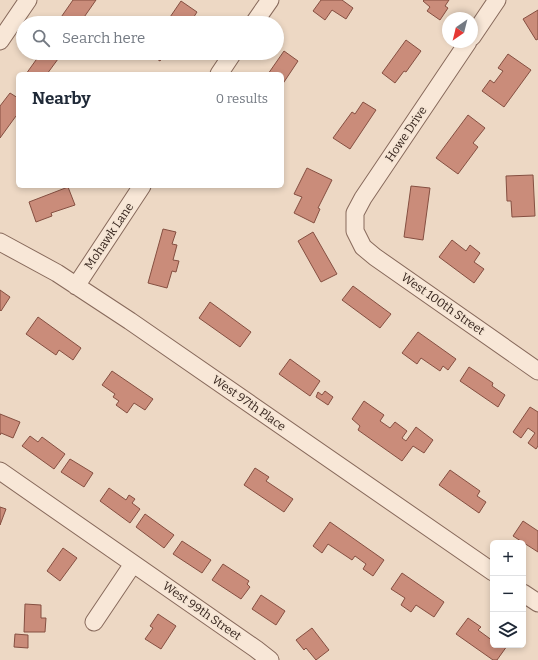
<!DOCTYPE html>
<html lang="en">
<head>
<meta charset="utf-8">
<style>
	:root { --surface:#fff; --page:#f6f6f7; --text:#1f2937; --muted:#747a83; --line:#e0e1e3 }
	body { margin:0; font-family:Bitter,serif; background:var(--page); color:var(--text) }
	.controls { position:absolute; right:12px; bottom:12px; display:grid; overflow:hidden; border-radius:6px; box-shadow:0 2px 6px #0003 }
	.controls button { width:36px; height:36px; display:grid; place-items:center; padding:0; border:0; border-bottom:1px solid var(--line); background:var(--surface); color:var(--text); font:20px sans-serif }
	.compass { position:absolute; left:442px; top:12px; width:36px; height:36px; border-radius:50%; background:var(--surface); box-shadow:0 2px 6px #0003; rotate:215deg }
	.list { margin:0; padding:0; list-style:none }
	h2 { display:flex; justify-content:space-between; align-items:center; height:52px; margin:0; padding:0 16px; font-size:17px }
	h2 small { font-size:13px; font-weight:400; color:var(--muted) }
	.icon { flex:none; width:22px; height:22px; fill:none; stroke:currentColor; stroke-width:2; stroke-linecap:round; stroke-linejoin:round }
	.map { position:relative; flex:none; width:538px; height:660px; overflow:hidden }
	.search { position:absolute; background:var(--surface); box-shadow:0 2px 6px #0003; left:16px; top:16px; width:268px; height:44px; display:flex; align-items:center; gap:10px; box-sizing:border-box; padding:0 14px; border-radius:22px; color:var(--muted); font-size:15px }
	.panel { position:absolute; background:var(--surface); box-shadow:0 2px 6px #0003; left:16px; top:72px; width:268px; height:116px; border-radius:6px }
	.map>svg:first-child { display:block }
</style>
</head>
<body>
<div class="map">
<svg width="538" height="660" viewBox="0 0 538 660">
	<rect width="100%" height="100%" fill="#edd8c4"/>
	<path fill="#ca8c7a" stroke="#854f41" d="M73,0H96L80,23H57Z
		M321,0H342L353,8L346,19L332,10L325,20L313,11Z
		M424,0H449L445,6L448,8L440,20L427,11L430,7L423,1Z
		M181,1L197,12L190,23H166Z
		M538,10V39L536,40L523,19Z
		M406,40L421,51L406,72L404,71L395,83L382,73Z
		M284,51L298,61L282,85V74H268Z
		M41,53H60L57,58L58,59L47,74H26Z
		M148,53H165L160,61Z
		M508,54L531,70L504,107L482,91L490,80L494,83L503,71L498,68Z
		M10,93L18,98V117L16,116L0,138V106Z
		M363,102L376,110L350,149L333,138L352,112L355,114Z
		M468,115L485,128L473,143L478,147L458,174L436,158Z
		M307,168L332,180L318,208L320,209L314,223L294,213L302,197L294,194Z
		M533,175L535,216L512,217L511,201H507L506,176Z
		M411,186L430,188L423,240L404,237Z
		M68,187L75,205L51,213L52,216L36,222L29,202Z
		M163,229L176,232L172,244L177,245L173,260L179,261L176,272L172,271L167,288L148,283Z
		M313,232L337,274L321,282L298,241Z
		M452,240L466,251L470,245L480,253L474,262L484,269L474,283L439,257Z
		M353,286L391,314L380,328L342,300Z
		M0,290L10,297L1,311L0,310Z
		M210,302L251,332L240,347L199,318Z
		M38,317L81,348L73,360L59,350L56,355L26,334Z
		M418,332L456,359L448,370L443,366L440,371L421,358L417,364L402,353Z
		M290,359L320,381L310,396L279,374Z
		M469,367L493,383L492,386L505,395L498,407L460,381Z
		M112,371L153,399L145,410L134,403L127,413L116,405L119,401L113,397L115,394L102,385Z
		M325,391L333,397L328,405L316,397L318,392L322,395Z
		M364,401L384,415L380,421L390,428L395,422L407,431L402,438L406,441L416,427L433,440L424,453L413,446L402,461L358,430L360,426L352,419Z
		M530,407L538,412V446L536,449L528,443L535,433L528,428L521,438L513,432Z
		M0,414L20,422L13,438L1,433L0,435Z
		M30,436L38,442L42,437L65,454L54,469L22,446Z
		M70,459L93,473L84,487L61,472Z
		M255,468L269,477L266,481L293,499L284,512L244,485Z
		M450,470L480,491L477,496L486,502L479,513L439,485Z
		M109,488L126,500L129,495L135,499L132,503L140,509L130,523L100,501Z
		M0,507L6,509L0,525Z
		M145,514L174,535L164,548L136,527Z
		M523,521L538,531V552L513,536Z
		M330,522L384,560L373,576L363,569L366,564L355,556L352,560L328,544L322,553L313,546Z
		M182,541L211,560L202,573L173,554Z
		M63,548L77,558L60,581L47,571Z
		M223,564L249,581L247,584L250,587L241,599L212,580Z
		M402,573L444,602L434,617L416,605L411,612L401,605L405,598L391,589Z
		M261,595L285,611L276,625L252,609Z
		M25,604L41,605V618H46L45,632H24Z
		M158,614L176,626L161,649L145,639L153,628L150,626Z
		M468,618L481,627L478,630L493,641V645L507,646L497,660H493L456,634Z
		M312,628L329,650L316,660L306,648L304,650L296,640Z
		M15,634L28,635V648L14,647Z"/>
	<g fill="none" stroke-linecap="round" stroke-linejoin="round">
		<defs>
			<path id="minor" d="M254,23L270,0
				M472,37L497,0
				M0,41L28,0
				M468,42L363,198L355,213V231L363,247L375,257L538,371
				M219,74L233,53
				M0,242L57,273L130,321L493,572
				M76,286L142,186
				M0,471L256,649L270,660
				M523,593L538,603
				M94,622L133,564"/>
		</defs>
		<use href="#minor" stroke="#87695b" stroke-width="19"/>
		<use href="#minor" stroke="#f8e7d7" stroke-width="17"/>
	</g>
	<g text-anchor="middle" stroke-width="3" stroke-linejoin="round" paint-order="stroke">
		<g font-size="12" fill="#37251e" stroke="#f4e4d3">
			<text transform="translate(406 134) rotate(-56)" y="4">Howe Drive</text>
			<text transform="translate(109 236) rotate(-56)" y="4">Mohawk Lane</text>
			<text transform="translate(443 304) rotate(35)" y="4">West 100th Street</text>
			<text transform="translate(249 403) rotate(35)" y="4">West 97th Place</text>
			<text transform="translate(202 611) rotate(35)" y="4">West 99th Street</text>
		</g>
	</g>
</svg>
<div class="controls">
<button>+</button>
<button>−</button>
<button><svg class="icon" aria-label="layers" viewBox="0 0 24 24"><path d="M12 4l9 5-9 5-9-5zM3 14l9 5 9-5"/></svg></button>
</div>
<svg class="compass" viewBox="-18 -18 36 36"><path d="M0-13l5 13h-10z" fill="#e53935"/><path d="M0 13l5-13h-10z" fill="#747a83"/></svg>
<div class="search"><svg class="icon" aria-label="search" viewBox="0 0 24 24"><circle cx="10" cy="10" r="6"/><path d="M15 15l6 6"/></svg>Search here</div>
<section class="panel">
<h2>Nearby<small>0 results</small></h2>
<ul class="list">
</ul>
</section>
</div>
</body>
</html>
